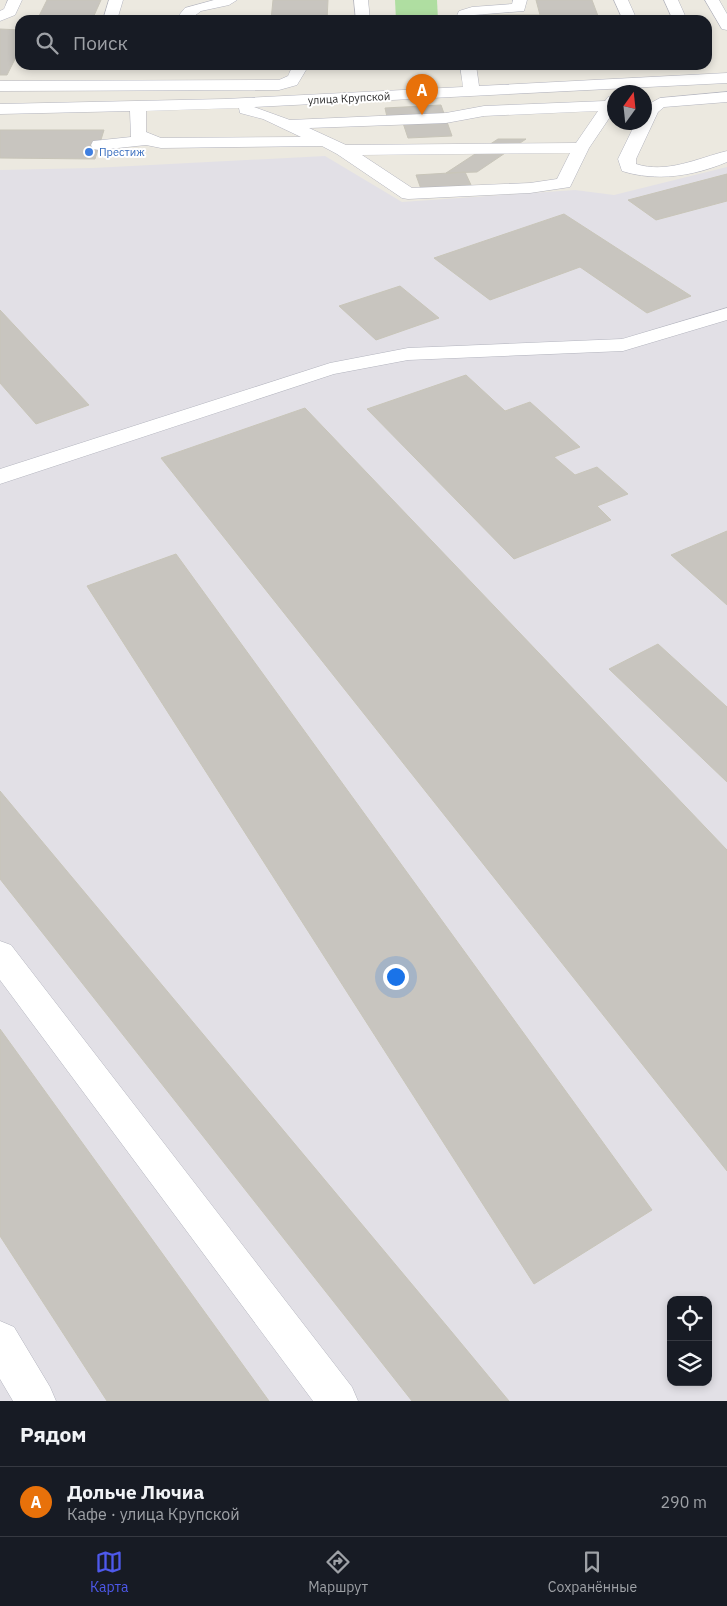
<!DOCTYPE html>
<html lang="ru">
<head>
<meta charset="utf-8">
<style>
	:root { --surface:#171b24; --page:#242831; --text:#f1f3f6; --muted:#9ea1a6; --line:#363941; --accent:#4e59eb }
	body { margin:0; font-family:"IBM Plex Sans",sans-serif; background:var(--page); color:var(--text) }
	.controls { position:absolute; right:15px; bottom:15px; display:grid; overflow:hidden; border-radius:10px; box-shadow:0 2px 8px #0003 }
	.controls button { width:45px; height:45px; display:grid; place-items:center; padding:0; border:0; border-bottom:1px solid var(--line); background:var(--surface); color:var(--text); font:25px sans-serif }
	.compass { position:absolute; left:607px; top:85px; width:45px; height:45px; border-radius:50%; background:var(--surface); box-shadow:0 2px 8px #0003; rotate:15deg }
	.you { position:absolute; left:395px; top:976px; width:18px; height:18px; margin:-12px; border:4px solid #fff; border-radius:50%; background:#1a73e8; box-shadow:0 0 0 8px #1a73e833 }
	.badge { display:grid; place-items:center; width:32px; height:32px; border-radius:50%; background:var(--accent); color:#fff; font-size:16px; font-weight:700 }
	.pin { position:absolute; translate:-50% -41px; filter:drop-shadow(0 1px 2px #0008) }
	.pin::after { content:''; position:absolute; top:26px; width:18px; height:15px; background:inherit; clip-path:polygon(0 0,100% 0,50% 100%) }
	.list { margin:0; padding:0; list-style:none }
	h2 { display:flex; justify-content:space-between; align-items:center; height:65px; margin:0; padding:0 20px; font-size:21px }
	h2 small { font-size:16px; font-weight:400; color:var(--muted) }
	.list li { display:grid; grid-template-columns:32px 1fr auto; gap:15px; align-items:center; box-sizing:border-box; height:70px; padding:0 20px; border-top:1px solid var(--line) }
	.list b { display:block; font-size:19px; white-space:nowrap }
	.list p { margin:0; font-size:16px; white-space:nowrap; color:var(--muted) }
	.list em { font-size:16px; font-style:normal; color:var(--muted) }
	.icon { flex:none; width:28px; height:28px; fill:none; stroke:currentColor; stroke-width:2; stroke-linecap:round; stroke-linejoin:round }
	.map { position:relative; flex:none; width:727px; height:1401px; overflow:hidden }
	.search { position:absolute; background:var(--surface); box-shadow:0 2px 8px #0003; left:15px; right:15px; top:15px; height:55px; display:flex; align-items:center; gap:12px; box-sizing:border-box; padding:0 18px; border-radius:15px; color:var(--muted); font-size:19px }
	.sheet { height:135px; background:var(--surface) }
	nav { display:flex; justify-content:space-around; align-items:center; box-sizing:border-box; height:70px; border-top:1px solid var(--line); background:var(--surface); font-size:14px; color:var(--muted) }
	nav a { display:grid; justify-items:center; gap:2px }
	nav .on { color:var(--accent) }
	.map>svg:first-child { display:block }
</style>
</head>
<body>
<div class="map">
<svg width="727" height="1401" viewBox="0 0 727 1401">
	<rect width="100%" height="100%" fill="#ece9e0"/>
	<path fill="#e2e0e6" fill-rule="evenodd" d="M325,156L402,202L575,190L614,195L727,167V1401H0V170L93,168ZM671,1300H708V1382H671Z"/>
	<path fill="#afdea1" d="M395,0H437L438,20H396Z"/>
	<path fill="#c8c5bf" stroke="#c8c5b9" d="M47,0H101L92,20H37Z
		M273,0H328L327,20H271Z
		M536,0H592L598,16L540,15Z
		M483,15H540L541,20H484Z
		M0,29L20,30V49L7,75H0Z
		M441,105L452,136L408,138L401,117H387L385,108Z
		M0,130H104L95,159L0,158Z
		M498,139H526L477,172L446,173Z
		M465,172L471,185L421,189L416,175Z
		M727,174V201L656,220L628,200Z
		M564,214L691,296L647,313L580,267L490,300L434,258Z
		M400,286L439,318L376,340L339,306Z
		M0,310L89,405L36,424L0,383Z
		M466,375L505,411L530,402L580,447L554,457L575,475L597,467L628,494L597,506L611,520L514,559L367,409Z
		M305,408L727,850V1171L161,458Z
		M727,531V605L671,555Z
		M176,554L652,1210L534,1284L87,586Z
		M658,644L727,707V782L609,669Z
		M0,791L451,1331L509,1401H412L0,879Z
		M0,1029L269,1401H107L0,1236Z"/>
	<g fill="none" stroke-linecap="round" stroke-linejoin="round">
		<defs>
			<path id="minor" d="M8,0H22L15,15L0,21V11L4,9Z
				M109,0H123L117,20H103Z
				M214,0H237L229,5L201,11L189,20H175L185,8Z
				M354,0H368L370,20H356Z
				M513,0H527L524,11L474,15L469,20H455L459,11L472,7L512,4Z
				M614,0H628L637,20H623Z
				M664,0H678L687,20H673Z
				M705,0H719L727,14V30L722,29Z
				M293,65H309L297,85L279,90L0,91V81L279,80L288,76Z
				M460,65H476L479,86L727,73V83L254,107L290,120L446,113L484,106L605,101L608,97L614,95V111L589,148L570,187L530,193L408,199L402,198L337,154L322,146L161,148L146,145L99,150L93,149L91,145L93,141L131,137L130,111L0,114V104L225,99L463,87ZM239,108L240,113L263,119L301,137L161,138L146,132V111ZM598,111L576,143L346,145L309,128L446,123L484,116ZM570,153L557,179L530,183L412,188L362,155Z
				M727,92V102L664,107L658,112L636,159V164C667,174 698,158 727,151V162C694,176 656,182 622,171L618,159L636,122H644L645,106L660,98Z
				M727,308V320L623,351L408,360L334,374L0,484V469L330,363L408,348L622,339Z
				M0,941L11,945L352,1387L358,1401H313L0,980Z
				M0,1321L14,1327L50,1387L56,1401H13L0,1379Z"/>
		</defs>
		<use href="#minor" stroke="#b3b4be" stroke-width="1"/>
		<use href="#minor" fill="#fff" fill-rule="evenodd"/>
	</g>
	<circle fill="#3f7fe0" stroke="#fff" stroke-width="2" cx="89" cy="152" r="5"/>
	<g text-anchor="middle" stroke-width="4" stroke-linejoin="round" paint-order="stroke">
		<g font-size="11" fill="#2c2c2c" stroke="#fff">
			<text transform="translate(349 98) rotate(-3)" y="4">улица Крупской</text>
		</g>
		<g font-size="11" fill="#366cbe" stroke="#fff" text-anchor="start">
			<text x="99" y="156">Престиж</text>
		</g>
	</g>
</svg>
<div class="controls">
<button><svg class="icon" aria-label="locate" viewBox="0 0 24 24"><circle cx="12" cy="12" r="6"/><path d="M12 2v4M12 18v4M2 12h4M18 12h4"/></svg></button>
<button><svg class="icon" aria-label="layers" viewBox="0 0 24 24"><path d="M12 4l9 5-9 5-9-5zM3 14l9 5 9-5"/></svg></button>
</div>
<svg class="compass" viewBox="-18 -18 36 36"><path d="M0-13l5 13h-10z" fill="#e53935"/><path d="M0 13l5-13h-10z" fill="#9ea1a6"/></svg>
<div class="you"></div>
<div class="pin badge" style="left:422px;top:115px;background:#e8710a">A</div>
<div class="search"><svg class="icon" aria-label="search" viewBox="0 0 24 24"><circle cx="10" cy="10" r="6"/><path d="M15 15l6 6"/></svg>Поиск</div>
</div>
<section class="sheet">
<h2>Рядом<small></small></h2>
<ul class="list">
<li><span class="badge" style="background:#e8710a">A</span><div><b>Дольче Лючиа</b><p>Кафе · улица Крупской</p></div><em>290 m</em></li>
</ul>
</section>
<nav>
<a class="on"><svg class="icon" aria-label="map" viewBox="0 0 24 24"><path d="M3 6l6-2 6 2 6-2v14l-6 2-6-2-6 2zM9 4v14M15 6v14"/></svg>Карта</a>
<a><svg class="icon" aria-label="directions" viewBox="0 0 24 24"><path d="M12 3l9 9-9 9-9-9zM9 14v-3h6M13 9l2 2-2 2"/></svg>Маршрут</a>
<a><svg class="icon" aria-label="saved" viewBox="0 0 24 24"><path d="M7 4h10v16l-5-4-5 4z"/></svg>Сохранённые</a>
</nav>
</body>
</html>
